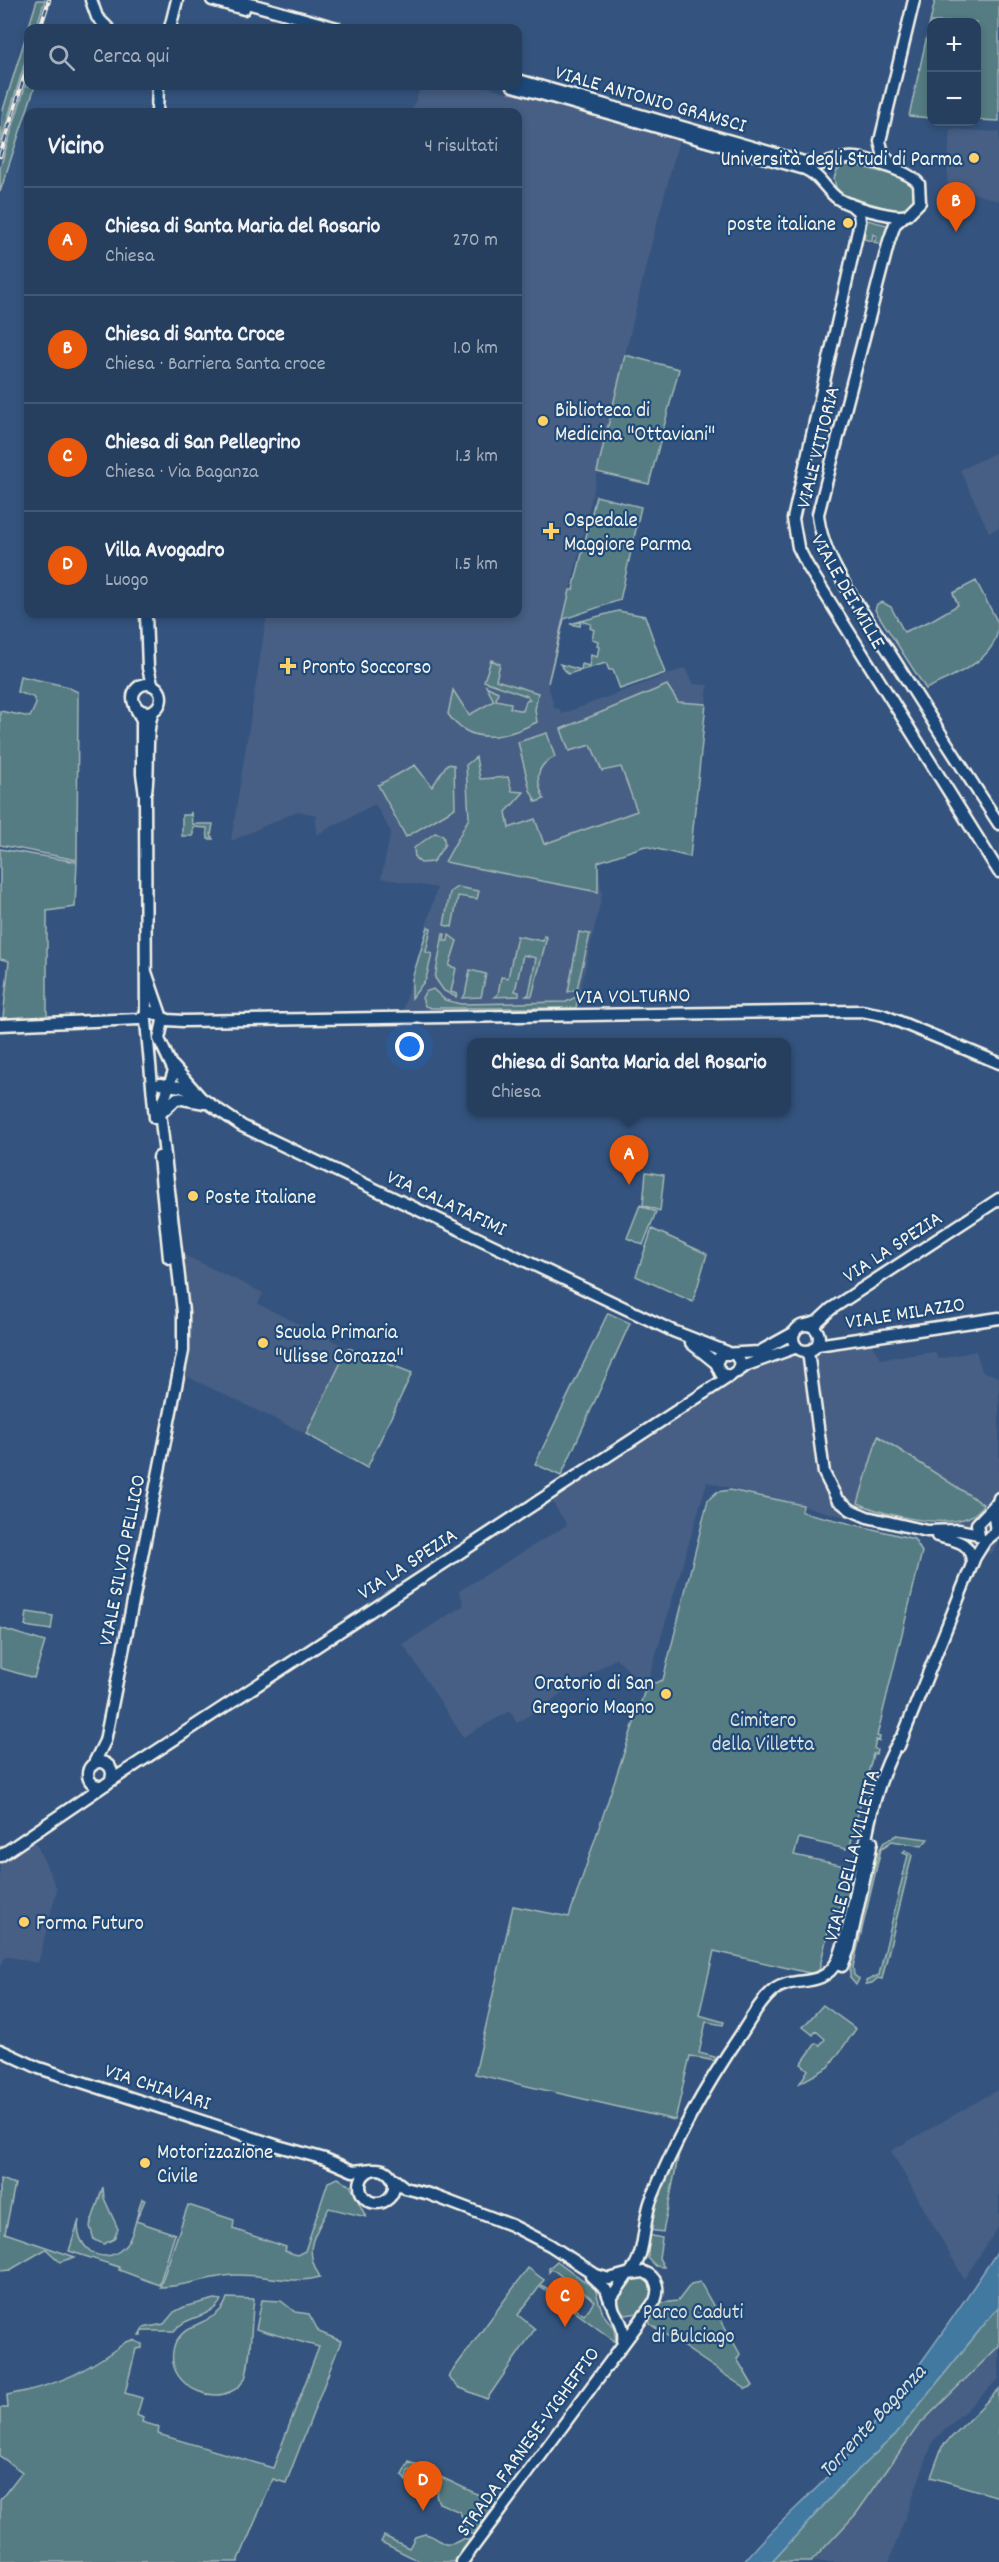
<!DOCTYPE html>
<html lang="it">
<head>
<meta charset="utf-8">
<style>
	:root { --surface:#273f5f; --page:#334a68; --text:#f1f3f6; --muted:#a4afbd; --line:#435874; --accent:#ea580c }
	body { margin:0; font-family:Dekko,sans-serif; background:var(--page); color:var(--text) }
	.controls { position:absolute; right:18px; top:18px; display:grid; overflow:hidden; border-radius:12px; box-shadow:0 3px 9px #0003 }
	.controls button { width:54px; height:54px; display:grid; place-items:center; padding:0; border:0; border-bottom:2px solid var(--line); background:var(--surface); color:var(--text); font:30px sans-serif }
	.you { position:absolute; left:410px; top:1047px; width:21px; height:21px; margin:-15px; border:4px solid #fff; border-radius:50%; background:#1a73e8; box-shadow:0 0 0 9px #1a73e833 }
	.badge { display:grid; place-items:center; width:39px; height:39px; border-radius:50%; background:var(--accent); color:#fff; font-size:20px; font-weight:700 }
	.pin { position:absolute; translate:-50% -50px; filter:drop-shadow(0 2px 3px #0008) }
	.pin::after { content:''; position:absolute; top:32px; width:21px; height:18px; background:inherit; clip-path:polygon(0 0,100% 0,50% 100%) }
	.popup { position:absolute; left:467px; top:1038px; width:324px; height:78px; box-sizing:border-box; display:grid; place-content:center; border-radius:12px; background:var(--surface); filter:drop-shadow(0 2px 4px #0005); font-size:20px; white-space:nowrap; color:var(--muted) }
	.popup b { font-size:22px; color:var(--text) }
	.popup::after { content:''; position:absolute; left:50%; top:100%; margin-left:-12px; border:12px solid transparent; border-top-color:var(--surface) }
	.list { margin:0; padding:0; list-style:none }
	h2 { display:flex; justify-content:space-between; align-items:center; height:78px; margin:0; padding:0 24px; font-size:26px }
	h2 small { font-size:20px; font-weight:400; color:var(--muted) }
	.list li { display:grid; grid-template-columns:39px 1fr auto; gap:18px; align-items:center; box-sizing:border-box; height:108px; padding:0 24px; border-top:2px solid var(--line) }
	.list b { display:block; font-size:22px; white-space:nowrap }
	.list p { margin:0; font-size:20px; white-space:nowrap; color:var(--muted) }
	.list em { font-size:20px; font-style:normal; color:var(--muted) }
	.icon { flex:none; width:33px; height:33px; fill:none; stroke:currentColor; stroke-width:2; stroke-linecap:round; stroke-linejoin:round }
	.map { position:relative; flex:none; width:999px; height:2562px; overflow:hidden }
	.search { position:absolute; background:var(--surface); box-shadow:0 3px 9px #0003; left:24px; top:24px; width:498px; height:66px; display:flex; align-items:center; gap:15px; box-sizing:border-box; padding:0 21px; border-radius:12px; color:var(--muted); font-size:22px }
	.panel { position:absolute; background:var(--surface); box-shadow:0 3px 9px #0003; left:24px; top:108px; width:498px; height:510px; border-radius:12px }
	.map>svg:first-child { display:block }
</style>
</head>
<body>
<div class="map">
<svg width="999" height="2562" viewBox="0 0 999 2562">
	<rect width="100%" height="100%" fill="#34547f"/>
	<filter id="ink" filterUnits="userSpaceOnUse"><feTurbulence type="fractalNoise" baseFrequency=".0167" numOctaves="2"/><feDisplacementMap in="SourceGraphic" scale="12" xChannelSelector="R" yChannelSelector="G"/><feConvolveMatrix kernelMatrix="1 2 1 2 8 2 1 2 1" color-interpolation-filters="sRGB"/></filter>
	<g filter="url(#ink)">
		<path fill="#465e84" d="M28,52V77L0,168V144Z
			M421,86H485L679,140L648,257L548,685L555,709L559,708L562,714L685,668L694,684L708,685L690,857L645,846L598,862L602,895L576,1009L403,1010L437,888L381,878L391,832L375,804L316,835V815L298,811L231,841L267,614H518V112H411Z
			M950,129L999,132V201L947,185Z
			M999,451V528L989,532L960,470Z
			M180,1253L263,1293L258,1304L348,1348L306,1434L186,1376L187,1352Z
			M869,1341L881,1359L935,1352L938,1359L976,1351L982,1371L999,1377V1538L992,1554L707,1482L646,1688L616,1658L517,1723L510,1711L463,1737L403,1644L464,1605L459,1591L567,1525L546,1492L721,1375L770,1351Z
			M35,1841L57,1889L38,1963L6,1956L0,1967V1864Z
			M999,2089V2226L964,2279L891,2151Z
			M999,2346V2379L933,2441L889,2562H811L856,2514L918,2426Z"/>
		<path fill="#547c83" stroke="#a4b6b6" stroke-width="1.5" d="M37,0H45L36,28H28V52L0,144L3,110Z
			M935,0H999V121L977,120L976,22H932L931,118L909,116Z
			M28,77V86H35L0,192V168Z
			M847,163L904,178L914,186V201L907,209L895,211L843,195L836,188L834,178L837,170Z
			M867,220L887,225L882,244L874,242L877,236L873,234L872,241L864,239Z
			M625,355L679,369L649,484L597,472Z
			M596,496L641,507L620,600L564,619L548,683L570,590H573Z
			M976,581L998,623C999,661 953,675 926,689L875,610L877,604L882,602L891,607L904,632L930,621L958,605L953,593Z
			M618,611L645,616L665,673L620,689L613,670H609L606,663L568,674L560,664L581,670L582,664L589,666L591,655L597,657L599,647L597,646L598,641L592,639L594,630L590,628L591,624L581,621L580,626L570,624Z
			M491,660L500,664L496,680L538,693L535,710L537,722C506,738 470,747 448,714L453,690L469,715L494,701L486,686L498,692L496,700L511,703L510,708L523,711L526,701L530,700L527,696L484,681Z
			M20,676L65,686L78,692L77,860L0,845V711L30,717L36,704L33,697L17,692Z
			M667,685L678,702L706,704L690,857L645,846L598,862V892L445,862L469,818L466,765L476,757L480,779L508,777L512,791L524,792L506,812L509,828L535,819L544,844L637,811L621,767L602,771L591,745L569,751L561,729Z
			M547,733L555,757C534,766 536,780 544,799L536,802L530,790L518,742Z
			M447,764L454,765L455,808L406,837L378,785L415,765L432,787Z
			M191,812L192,824H213L211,835L213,839H208L207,828L193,827V836H182V815H190Z
			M435,833L443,835L445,844L433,862L421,863L415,858L414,848Z
			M0,849L77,862L75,907L47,911V1017L3,1018L9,961L0,959Z
			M457,887L479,891L477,899L458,896L452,927L444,925L450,892Z
			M428,927L431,928L426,952L432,954L426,979L412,998V979Z
			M579,932L590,934L577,989L568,992Z
			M443,934H445L444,941H448L449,935L457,941L449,966L456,968L451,992L457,994L456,997L444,991L435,978Z
			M517,936L543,941L544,936L547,937L532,996H526L529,994L536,958L523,955L515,991L519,992V996L494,997L498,994L501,977L508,978Z
			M470,970L486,974L481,997L462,998L465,995Z
			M433,989L445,1000L461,1004L566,1002L578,996L576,1008H431L425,1006L422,998L425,992Z
			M646,1172L664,1175L660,1211L643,1205Z
			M640,1205L656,1212L643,1245L627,1238Z
			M652,1229L707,1254L693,1302L636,1276Z
			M608,1313L630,1323L561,1476L535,1464Z
			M348,1348L412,1373L367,1468L306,1434Z
			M878,1436L983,1504C969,1537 883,1515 858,1503Z
			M730,1490L803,1505L802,1512L914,1539L922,1552L877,1736L880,1737L879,1741L876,1740L874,1748L877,1750L876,1754H873L850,1846L846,1849L799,1838L794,1855L854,1868L846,1904L840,1903L837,1915L832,1914L818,1975L714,1951L699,2015L724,2022L723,2025L706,2022L699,2053L715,2057V2061L690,2056L675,2120L475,2074L513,1906L569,1917L648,1681L655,1683L663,1680L708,1500L717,1492Z
			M27,1612L53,1616L51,1630L25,1626Z
			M0,1628L45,1642L34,1678L0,1668Z
			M897,1835L928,1839L922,1846L892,1841L881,1849L853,1967L854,1975L859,1979L856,1985L850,1978V1969L878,1853L884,1842Z
			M905,1850L912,1855L882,1979L878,1978L872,1983L866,1984V1981L879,1975L908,1855L903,1853Z
			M823,2005L856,2029L829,2067L800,2083L808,2070L801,2064L816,2043L820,2045L825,2039L816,2031L813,2035L803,2027Z
			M679,2153L663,2232L649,2230L654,2204Z
			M338,2178L350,2185L366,2217L329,2208C315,2235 302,2247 320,2277C292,2285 263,2274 235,2275C209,2276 186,2287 160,2287L188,2205L234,2220L233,2229L286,2247L285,2251L297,2255L305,2251L328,2182Z
			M0,2179L15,2184L5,2233L75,2257L60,2262L46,2249L10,2270L0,2271Z
			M103,2187L104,2198L118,2229L114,2239L104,2244L94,2240L90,2226Z
			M142,2199L145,2200L136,2221L175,2234L159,2285L119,2270V2267L69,2251L79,2220C73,2245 101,2269 123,2248C135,2237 136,2214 142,2199Z
			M648,2235L662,2238L659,2258L664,2267L656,2266L648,2258Z
			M557,2261L595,2289L603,2314L614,2328L616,2342L540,2286L518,2315L535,2329L487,2399L458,2387L448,2377L528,2268L544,2280L541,2284L584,2315L595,2301L552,2269L549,2272V2268Z
			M639,2276L650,2283L652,2294L638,2313L626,2315L619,2310L616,2300L628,2280Z
			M700,2282L740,2354L737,2359L753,2386L746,2389L650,2324L649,2317L660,2303L678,2301L691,2284Z
			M227,2298L254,2299C251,2317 251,2369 244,2380C223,2412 167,2388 173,2352C178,2318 219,2328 227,2298Z
			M215,2299L221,2300C213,2318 186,2315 174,2331H142L141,2335H139L143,2328L164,2324L174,2312L184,2307Z
			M262,2300L281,2301L295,2312L309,2314L319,2332L341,2341L286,2483L273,2479L238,2562H0V2500L22,2472L0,2456V2408H8L7,2395C60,2385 83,2373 126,2342L133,2340L142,2344V2348L136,2349L125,2393L142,2398L137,2415L143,2418L142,2422L159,2427L158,2434L273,2468L319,2347L256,2329Z
			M999,2306V2346L918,2426L856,2514L811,2562H772L844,2483L895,2435Z
			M999,2389V2497L931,2477L942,2447Z
			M409,2462L496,2503L474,2535L468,2533L460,2512L439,2503L436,2495L441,2482L415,2469L408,2471L406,2481L402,2475Z
			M425,2534C443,2537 440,2553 464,2538L470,2540L455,2562H421L381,2542L384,2536L409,2548L415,2537Z"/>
		<path fill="#4379a0" stroke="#8aa9bd" stroke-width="1.5" d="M999,2249V2306L895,2435L844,2483L772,2562H744C771,2528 807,2500 836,2468C897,2401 949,2324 999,2249Z"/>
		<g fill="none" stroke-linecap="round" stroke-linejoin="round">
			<defs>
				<path id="secondary" d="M91,0L97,17L108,28
					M212,0L244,9
					M236,0L337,28
					M170,28L177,0
					M513,86L805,169C820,175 825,189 837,198C848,206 894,219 907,215L920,202L919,184C911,172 863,156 848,158C835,159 825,166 811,164L518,80
					M157,112L158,86
					M895,169L883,153L880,141L914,0
					M850,204L859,212L860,222L793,519L798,547L807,565L999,872
					M903,217L895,224L889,241L818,514C822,563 867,616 893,658C928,714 963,769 999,824
					M146,614L148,668L152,684
					M133 698a14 14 0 1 1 28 0a14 14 0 1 1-28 0Z
					M135,707L142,720V774L145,795L146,1021L155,1118
					M146,791C150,771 144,723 155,709
					M0,1025L139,1019L152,1012L168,1020L183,1021L862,1011L883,1015L999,1063
					M173,1066L201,1098L242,1126L673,1331L727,1352
					M160,1084L181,1087L195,1093
					M162,1112L177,1098L205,1103
					M159,1157L169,1258
					M806,1325L817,1322L831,1309L999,1199
					M793 1338a13 13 0 1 1 26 0a13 13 0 1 1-26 0Z
					M691,1343L716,1363
					M817,1345L999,1318
					M808,1351L824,1473L837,1499L851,1510L867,1517L927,1531L959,1530L978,1534
					M735,1354L740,1362L738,1370L730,1376L721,1374L716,1363L721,1354L759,1352L795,1332
					M737,1372L747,1365L797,1347
					M937,1536C954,1540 972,1541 972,1563
					M979,1536L977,1524L995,1505
					M899,1746L975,1557L985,1541L996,1532L994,1517L999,1498
					M88 1774a12 12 0 1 1 24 0a12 12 0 1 1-24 0Z
					M93,1765L105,1741L183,1351V1312L160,1112L174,1071L159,1039L163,1021L146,972
					M106,1784L730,1376
					M0,1856L103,1786
					M842,1966L849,1949L872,1842
					M0,2050L39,2068L278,2146L325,2159L353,2171L373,2169
					M360 2186a17 17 0 1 1 34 0a17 17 0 1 1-34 0Z
					M392,2178L405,2188L429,2194L511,2225L550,2245L596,2275L609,2279L627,2274
					M629,2274C647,2255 642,2223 651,2200C674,2143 706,2085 741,2034C750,2020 761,2000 774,1990C796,1974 821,1991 838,1960C865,1888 860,1806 900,1739
					M591,2276L606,2290L611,2303
					M462,2562L655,2301C660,2288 657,2277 644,2272L628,2274L612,2297C610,2317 626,2316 623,2343"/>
			</defs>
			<use href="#secondary" stroke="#f4f1e8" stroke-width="15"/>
			<use href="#secondary" stroke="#1f4a7a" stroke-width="10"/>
			<defs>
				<path id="rail" d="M40,28L49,0
					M0,156L28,64"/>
			</defs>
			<use href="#rail" stroke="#f4f1e8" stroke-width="4.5"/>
			<use href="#rail" stroke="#1f4a7a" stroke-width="2" stroke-dasharray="7" stroke-linecap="butt"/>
		</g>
	</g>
	<g fill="#ffd166" stroke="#1f4a7a" stroke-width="2">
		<circle cx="974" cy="158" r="6"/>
		<circle cx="848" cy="223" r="6"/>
		<circle cx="543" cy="421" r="6"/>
		<path d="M548 522h6v6h6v6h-6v6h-6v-6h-6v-6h6z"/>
		<path d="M285 657h6v6h6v6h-6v6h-6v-6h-6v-6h6z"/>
		<circle cx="193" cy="1196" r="6"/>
		<circle cx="263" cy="1343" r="6"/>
		<circle cx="666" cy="1694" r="6"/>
		<circle cx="24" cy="1922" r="6"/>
		<circle cx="145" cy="2163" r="6"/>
	</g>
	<g text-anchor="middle" stroke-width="4.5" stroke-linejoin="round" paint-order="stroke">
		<g font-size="21" fill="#f4f1e8" stroke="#1f4a7a">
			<text transform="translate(651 98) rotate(16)" y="7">VIALE ANTONIO GRAMSCI</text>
			<text transform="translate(817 447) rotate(-76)" y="7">VIALE VITTORIA</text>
			<text transform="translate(849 591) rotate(60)" y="7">VIALE DEI MILLE</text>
			<text transform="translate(633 995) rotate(-1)" y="7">VIA VOLTURNO</text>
			<text transform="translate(447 1202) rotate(25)" y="7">VIA CALATAFIMI</text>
			<text transform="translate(892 1246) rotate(-33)" y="7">VIA LA SPEZIA</text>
			<text transform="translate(905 1312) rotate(-9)" y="7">VIALE MILAZZO</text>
			<text transform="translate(121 1560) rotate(-79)" y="7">VIALE SILVIO PELLICO</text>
			<text transform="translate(407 1563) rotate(-33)" y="7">VIA LA SPEZIA</text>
			<text transform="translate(851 1855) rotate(-76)" y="7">VIALE DELLA VILLETTA</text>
			<text transform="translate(158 2086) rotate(18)" y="7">VIA CHIAVARI</text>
			<text transform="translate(527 2441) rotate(-54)" y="7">STRADA FARNESE-VIGHEFFIO</text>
		</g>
		<g font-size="21" fill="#f4f1e8" stroke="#1f4a7a" text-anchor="start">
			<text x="962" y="165" text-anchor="end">Università degli Studi di Parma</text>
			<text x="836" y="230" text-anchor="end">poste italiane</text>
			<text x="555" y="416">Biblioteca di<tspan x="555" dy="24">Medicina "Ottaviani"</tspan></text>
			<text x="564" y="526">Ospedale<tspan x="564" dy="24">Maggiore Parma</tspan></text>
			<text x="302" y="673">Pronto Soccorso</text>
			<text x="205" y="1203">Poste Italiane</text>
			<text x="275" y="1338">Scuola Primaria<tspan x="275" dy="24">"Ulisse Corazza"</tspan></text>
			<text x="654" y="1689" text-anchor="end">Oratorio di San<tspan x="654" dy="24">Gregorio Magno</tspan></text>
			<text x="36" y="1929">Forma Futuro</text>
			<text x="157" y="2158">Motorizzazione<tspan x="157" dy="24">Civile</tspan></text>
		</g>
		<g font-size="21" fill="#dcdfd9" stroke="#1f4a7a">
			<text x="763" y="1726">Cimitero<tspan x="763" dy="24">della Villetta</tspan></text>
			<text x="693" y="2318">Parco Caduti<tspan x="693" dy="24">di Bulciago</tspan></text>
		</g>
		<g font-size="22" font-style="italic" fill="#d9dfdd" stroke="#1f4a7a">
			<text transform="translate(871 2420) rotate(-47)" y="8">Torrente Baganza</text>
		</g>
	</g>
</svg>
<div class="controls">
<button>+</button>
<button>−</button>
</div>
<div class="you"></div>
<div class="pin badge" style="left:629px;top:1185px">A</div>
<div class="popup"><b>Chiesa di Santa Maria del Rosario</b>Chiesa</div>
<div class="pin badge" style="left:956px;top:232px">B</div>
<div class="pin badge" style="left:565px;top:2327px">C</div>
<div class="pin badge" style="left:423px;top:2511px">D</div>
<div class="search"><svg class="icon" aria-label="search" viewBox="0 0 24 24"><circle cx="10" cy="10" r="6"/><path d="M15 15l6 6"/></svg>Cerca qui</div>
<section class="panel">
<h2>Vicino<small>4 risultati</small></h2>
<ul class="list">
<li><span class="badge">A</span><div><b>Chiesa di Santa Maria del Rosario</b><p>Chiesa</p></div><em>270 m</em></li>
<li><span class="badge">B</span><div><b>Chiesa di Santa Croce</b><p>Chiesa · Barriera Santa croce</p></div><em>1.0 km</em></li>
<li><span class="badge">C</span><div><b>Chiesa di San Pellegrino</b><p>Chiesa · Via Baganza</p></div><em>1.3 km</em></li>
<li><span class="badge">D</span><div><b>Villa Avogadro</b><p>Luogo</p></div><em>1.5 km</em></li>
</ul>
</section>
</div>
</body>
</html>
